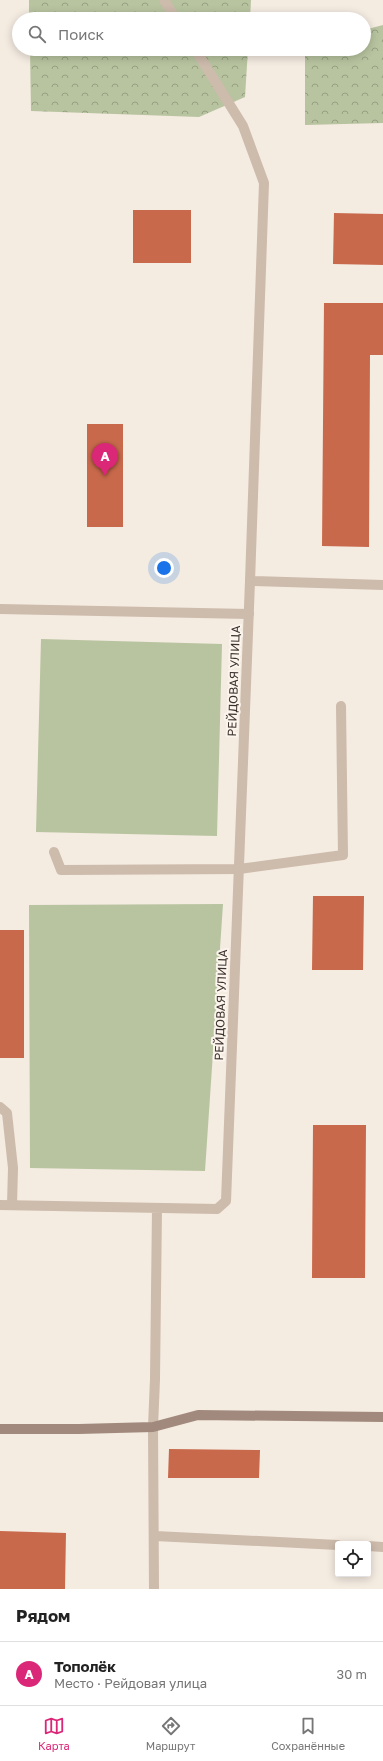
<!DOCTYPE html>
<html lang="ru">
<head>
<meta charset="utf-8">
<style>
	:root { --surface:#fff; --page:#f6f6f6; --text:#222; --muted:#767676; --line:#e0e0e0; --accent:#db2777 }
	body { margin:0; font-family:"Golos Text",sans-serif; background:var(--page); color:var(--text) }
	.controls { position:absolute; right:12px; bottom:12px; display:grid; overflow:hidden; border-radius:4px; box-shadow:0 2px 10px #0003 }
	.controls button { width:36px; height:36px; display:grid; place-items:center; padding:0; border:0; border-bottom:1px solid var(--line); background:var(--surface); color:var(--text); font:20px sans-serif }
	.you { position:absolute; left:164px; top:568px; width:14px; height:14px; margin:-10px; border:3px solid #fff; border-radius:50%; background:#1a73e8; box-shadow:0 0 0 6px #1a73e833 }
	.badge { display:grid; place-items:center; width:26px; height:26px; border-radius:50%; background:var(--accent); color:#fff; font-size:13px; font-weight:700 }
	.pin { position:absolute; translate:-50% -33px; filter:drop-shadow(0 1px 2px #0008) }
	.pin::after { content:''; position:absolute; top:21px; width:14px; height:12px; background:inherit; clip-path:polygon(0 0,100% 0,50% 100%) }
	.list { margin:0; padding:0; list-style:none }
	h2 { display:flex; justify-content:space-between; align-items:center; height:52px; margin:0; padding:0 16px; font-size:17px }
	h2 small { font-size:13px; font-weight:400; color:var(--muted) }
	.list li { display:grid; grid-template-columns:26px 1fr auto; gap:12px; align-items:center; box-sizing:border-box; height:64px; padding:0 16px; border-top:1px solid var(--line) }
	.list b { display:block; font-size:15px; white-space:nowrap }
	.list p { margin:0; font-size:13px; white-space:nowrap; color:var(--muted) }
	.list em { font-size:13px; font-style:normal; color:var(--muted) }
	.icon { flex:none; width:22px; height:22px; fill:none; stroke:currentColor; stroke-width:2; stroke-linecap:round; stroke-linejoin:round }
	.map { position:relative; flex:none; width:383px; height:1589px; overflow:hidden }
	.search { position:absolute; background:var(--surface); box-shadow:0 2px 10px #0003; left:12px; right:12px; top:12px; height:44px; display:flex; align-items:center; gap:10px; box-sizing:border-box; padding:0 14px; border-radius:22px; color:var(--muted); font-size:15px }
	.sheet { height:116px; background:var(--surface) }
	nav { display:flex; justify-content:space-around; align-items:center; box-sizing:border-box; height:56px; border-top:1px solid var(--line); background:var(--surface); font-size:11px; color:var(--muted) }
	nav a { display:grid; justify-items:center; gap:2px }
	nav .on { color:var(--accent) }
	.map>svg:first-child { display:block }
</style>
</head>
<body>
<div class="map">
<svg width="383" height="1589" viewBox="0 0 383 1589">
	<defs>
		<pattern id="forest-crowns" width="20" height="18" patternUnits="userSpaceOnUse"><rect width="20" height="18" fill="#b8c4a0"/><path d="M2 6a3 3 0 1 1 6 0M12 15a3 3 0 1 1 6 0" fill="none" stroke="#97a083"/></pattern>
	</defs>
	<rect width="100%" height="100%" fill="#f4ebe1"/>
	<path fill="url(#forest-crowns)" d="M29,0H251L250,19H29Z
		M383,25V123L305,125V49H364V30Z
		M30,49H248L245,97L199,117L31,111Z"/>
	<path fill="#b8c4a0" d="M41,639L222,644L217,836L36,832Z
		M223,904L205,1171L30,1168L29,905Z"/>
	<path fill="#c8694b" d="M133,210H191V263H133Z
		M334,213L383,214V265L333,264Z
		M324,303H383V355H370L369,547L322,546Z
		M87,424H123V527H87Z
		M313,896H364L363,970H312Z
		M0,930H24V1058H0Z
		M313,1125H366L365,1278H312Z
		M169,1449L260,1450L259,1478H168Z
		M0,1531L66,1533L65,1589H0Z"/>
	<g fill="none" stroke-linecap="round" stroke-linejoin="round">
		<path stroke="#cdbbac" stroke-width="10" d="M164,0L176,19
			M195,49L243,126L264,183L250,581L383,585
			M0,609L249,614
			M54,852L61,870L239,869L343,855L341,706
			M0,1107L7,1113L13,1168L12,1205
			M153,1427L154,1589
			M155,1536L338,1545
			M368,1546L383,1547"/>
		<path stroke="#cdbbac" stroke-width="10" d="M0,1205L217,1209L226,1201L250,581
			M153,1427L155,1379L157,1208"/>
		<path stroke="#a18a7d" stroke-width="10" d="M0,1429H79L153,1427L198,1415L383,1417"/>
	</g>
	<g text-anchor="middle" stroke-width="4" stroke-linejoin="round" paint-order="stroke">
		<g font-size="12" fill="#3b302b" stroke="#fbf5ee">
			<text transform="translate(234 681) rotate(-88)" y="4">РЕЙДОВАЯ УЛИЦА</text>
			<text transform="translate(221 1005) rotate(-88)" y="4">РЕЙДОВАЯ УЛИЦА</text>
		</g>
	</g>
</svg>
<div class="controls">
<button><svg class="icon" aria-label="locate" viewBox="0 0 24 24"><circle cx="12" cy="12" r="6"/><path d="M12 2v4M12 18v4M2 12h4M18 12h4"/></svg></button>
</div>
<div class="you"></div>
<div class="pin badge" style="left:105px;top:476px">A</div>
<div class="search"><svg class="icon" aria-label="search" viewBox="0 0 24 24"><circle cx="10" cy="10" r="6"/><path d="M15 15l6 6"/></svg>Поиск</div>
</div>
<section class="sheet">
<h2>Рядом<small></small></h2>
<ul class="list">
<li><span class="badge">A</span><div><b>Тополёк</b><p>Место · Рейдовая улица</p></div><em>30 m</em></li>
</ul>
</section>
<nav>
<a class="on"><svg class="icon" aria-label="map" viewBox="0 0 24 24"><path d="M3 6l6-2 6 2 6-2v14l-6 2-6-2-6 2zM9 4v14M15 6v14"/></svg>Карта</a>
<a><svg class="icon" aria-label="directions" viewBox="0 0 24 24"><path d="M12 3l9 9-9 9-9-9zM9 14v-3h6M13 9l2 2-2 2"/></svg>Маршрут</a>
<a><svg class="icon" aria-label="saved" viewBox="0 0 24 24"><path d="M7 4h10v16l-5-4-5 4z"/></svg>Сохранённые</a>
</nav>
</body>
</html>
